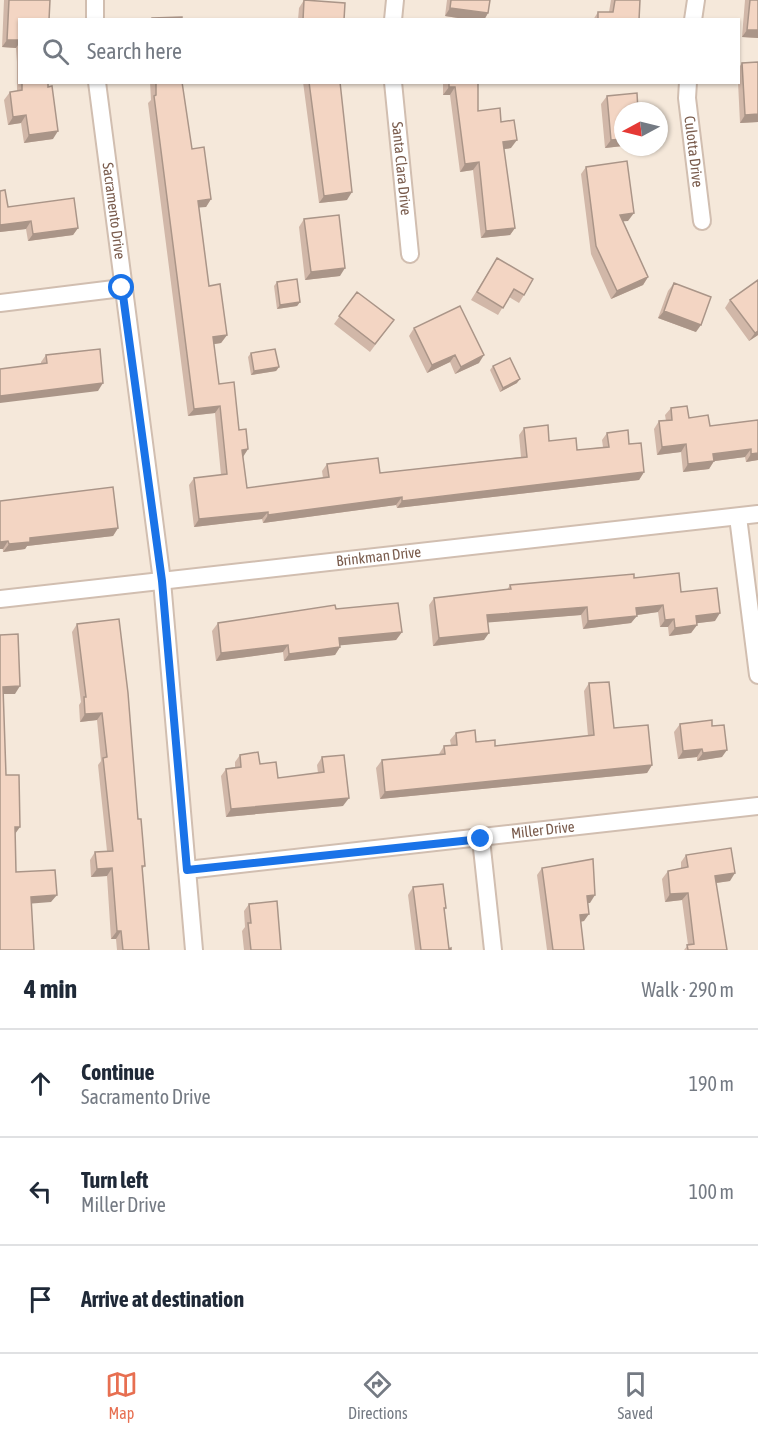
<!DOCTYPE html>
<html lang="en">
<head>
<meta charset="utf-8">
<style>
	:root { --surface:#fff; --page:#f2f2f3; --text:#1f2937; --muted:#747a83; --line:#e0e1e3; --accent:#e76f51 }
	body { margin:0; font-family:"Asap Condensed",sans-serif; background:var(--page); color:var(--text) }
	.compass { position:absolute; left:614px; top:102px; width:54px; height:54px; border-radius:50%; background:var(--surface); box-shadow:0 2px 4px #0004; rotate:263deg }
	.stop { position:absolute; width:18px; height:18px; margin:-14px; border:4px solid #1a73e8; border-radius:50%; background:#fff }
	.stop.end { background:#1a73e8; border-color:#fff; box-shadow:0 2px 6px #0008 }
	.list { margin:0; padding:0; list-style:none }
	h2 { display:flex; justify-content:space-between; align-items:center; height:78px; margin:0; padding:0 24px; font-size:26px }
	h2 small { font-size:20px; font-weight:400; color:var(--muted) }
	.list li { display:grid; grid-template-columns:39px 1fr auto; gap:18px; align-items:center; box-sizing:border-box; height:108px; padding:0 24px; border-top:2px solid var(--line) }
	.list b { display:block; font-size:22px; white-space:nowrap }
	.list p { margin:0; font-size:20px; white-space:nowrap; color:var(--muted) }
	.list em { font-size:20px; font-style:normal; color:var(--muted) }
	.icon { flex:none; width:33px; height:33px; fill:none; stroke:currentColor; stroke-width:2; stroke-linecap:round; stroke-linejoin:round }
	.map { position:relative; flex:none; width:758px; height:950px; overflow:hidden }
	.search { position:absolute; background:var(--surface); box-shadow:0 2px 4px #0004; left:18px; right:18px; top:18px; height:66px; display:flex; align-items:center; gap:15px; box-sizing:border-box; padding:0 21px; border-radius:0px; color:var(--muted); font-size:22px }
	.sheet { height:402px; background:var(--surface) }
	nav { display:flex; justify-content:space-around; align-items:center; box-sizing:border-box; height:84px; border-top:2px solid var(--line); background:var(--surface); font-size:16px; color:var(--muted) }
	nav a { display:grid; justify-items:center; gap:3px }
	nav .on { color:var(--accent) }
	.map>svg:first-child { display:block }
</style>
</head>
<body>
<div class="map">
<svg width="758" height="950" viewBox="0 0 758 950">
	<rect width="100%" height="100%" fill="#fdf6ec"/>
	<path fill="#f5e8da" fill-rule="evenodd" d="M0,0H758V950H0ZM20,20H738V82H20ZM623,111H659V147H623Z"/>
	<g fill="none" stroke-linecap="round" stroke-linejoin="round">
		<defs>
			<g id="minor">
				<path d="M95,0V20"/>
				<path d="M393,20L395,0"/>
				<path d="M693,20L696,0"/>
				<path id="s1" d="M97,82L162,581L194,950"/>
				<path id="s2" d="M393,82L410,254"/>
				<path id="s3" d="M688,82L687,98L702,221"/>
				<path d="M0,303L122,288"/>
				<path d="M738,517L758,675"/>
				<path id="s4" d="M0,599L758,514"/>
				<path d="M481,839L493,950"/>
				<path id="s5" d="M187,870L758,806"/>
			</g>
		</defs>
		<use href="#minor" stroke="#d1beb0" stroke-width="20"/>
		<use href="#minor" stroke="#fff" stroke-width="16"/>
	</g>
	<path fill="#d1b7a8" d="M4,0H50L20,20V82H48L53,139L24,143L21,123L8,125L4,100L10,92L17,91V62L16,48L2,47Z
		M304,0L344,20H298L299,8Z
		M447,0H490L488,13L484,20H471L445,16Z
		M611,0H640L639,20H593L598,12H609Z
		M745,0H758V38L742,37Z
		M758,62V122L740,123L738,82V69L742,63Z
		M150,82H182L192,149L211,199L206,207H199L209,286L227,335L221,343L214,344L219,384L248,449L243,456L247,488L323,478L322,471L327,464L380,473L521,457L519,435L524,428L549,441L577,450L603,447L602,440L607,433L629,444L644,472L639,480L397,508L396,505L263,523L262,519L194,527L189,485L194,478L221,475L215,413L188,416L148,103L151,100Z
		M303,82H340L347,200L319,203Z
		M443,82H478V111L501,122L511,148L504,149L515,228L510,235L481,238L473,170L460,172L450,95H443Z
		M607,96L623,146L605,148L601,104Z
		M586,167L628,221H623L648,277L643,285L611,299L591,254L581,174Z
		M0,191L8,207L78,228L73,235L28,241L26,229L0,232Z
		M304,219L340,276L305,280L299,227Z
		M497,258L524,295L519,303L509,297L498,315L471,300Z
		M277,282L300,302L297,306L277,309L274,286Z
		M674,283L696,332L658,318L668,291Z
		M357,292L394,320L370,352L334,324Z
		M730,300L758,335L749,341L725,308Z
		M414,328L479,363L455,374L450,362L427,373L409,336Z
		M251,353L279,367L276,371L251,375L248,357Z
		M46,355L98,391L41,364V362Z
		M493,366L517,383L500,392L490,370Z
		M671,408L689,418L710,426L758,420V460L746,462L745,457L714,461L709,469L683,472L681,452L657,455L654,429L659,421H666L665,415Z
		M0,501L118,528L113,536L27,546L25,549L3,552Z
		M634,578L681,592L715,621L697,623V625L691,633L669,636L668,627H660L658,612L637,615L631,623L583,629L581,615L488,622L484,640L433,646L429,605L434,598L507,590L510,585Z
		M336,609L402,632L396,640L340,645V647L335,655L284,661L283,652L216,661L212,631L218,623Z
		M77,624L138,819L145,866L142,869L149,950H117L116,939H111L107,876L91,877L90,860L95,852L107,851L98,765L101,761L97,720L80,722L79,705L81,702L72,632Z
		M589,683L614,728L652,765L647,773L380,799L376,768L382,760L439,755V754L444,746L451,745L450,740L456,733L476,742L495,746L588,736L584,691Z
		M680,724L712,726L722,757L697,761V757L678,759L674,732Z
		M240,755L260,764L278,778L318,773L317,765L322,757L343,806L226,817L221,776L226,769L235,767V762Z
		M686,855L730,881L716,883L727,950H684L688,945L682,900L665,902L662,879L668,871L681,868V862Z
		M542,868L590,903H588L584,921L581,922L584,950H547L537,875Z
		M413,887L446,908L444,911L449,949L451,950H415L408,895Z
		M249,904L281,950H244L242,931L245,927L244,911Z"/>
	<path fill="#aa9588" d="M450,8L488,13L484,20H471L445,16Z
		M747,30H758V38L742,37Z
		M7,40H20V42L16,48L2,47Z
		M449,87H455L450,95H443Z
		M758,114V122L740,123L745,115Z
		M26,115L21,123L8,125L13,117Z
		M58,131L53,139L24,143L29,135Z
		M623,139V146L605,148L611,140Z
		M517,140L511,148L498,150L503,142Z
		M479,162L473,170L460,172L465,164Z
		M352,192L347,200L319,203L324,196Z
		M211,199L206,207L193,208L198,201Z
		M634,213L628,221L614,222L620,215Z
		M31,221L26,229L0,232V225Z
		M78,228L73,235L28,241L33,234Z
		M515,228L510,235L481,238L486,231Z
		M345,268L340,276L305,280L311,272Z
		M648,277L643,285L611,299L617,291Z
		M300,302L297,306L277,309L280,305Z
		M664,311L701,325L696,332L658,318Z
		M758,331V335L749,341L755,333Z
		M227,335L221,343L208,345L213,337Z
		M455,355L450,362L427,373L432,365Z
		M484,355L479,363L455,374L461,367Z
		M279,367L276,371L251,375L254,371Z
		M520,379L517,383L500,392L503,388Z
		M103,383L98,391L0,403V396Z
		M220,406L215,413L188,416L194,409Z
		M686,444L681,452L657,455L662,447Z
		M248,449L243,457L242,450Z
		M751,449L745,457L708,462L713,454Z
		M758,453V460L746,462L751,454Z
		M714,461L709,469L683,472L688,464Z
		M644,472L639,480L397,508L402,501Z
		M402,497L396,505L263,523L268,515Z
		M268,512L262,519L194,527L199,519Z
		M118,528L113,536L27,546L25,549L3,552L9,544L30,538Z
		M8,541L3,549H0V542Z
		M663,605L658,612L630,616L636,608Z
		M587,607L581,615L482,623L487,615Z
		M720,613L715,621L691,624L696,616Z
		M637,616L631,623L583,629L588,621Z
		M674,619L668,627H660L665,620Z
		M697,625L691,633L669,636L675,628Z
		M402,632L396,640L334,646L339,638Z
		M489,633L484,640L433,646L439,638Z
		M288,645L283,652L216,661L221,653Z
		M340,647L335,655L284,661L289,654Z
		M20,686L15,694H0L3,687Z
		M102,713L97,720L80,722L85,714Z
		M702,749L697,757L678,759L683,751Z
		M727,750L722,757L697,761L703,753Z
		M652,765L647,773L380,799L385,792Z
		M349,798L343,806L226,817L231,809Z
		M15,827H20L15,834Z
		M112,868L107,876L91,877L97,869Z
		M735,873L730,881L709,884L715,876Z
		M688,893L682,900L665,902L670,894Z
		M57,895L51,902L26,904L31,897Z
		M595,895L590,903H582L587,896Z
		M589,914L584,921L575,922L580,915Z
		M117,931H121L116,939H111Z"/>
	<path fill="#f3d5c3" stroke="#aa9588" stroke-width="1.5" d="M9,0H50L49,20H20V40H7Z
		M304,0L345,3L344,20H303Z
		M451,0H490L488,13L450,8Z
		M615,0H640L639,20H598V12H613Z
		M750,0H758V30H747Z
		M182,17V20H152V18Z
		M758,62V114L745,115L742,63Z
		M22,82H48V87L52,86L58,131L29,135L26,115L13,117L10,92L22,90Z
		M156,82H182L192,149L204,147L211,199L198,201L209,286L220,284L227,335L213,337L219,384L234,382L239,430L246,429L248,449L242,450L247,488L329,477L327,464L378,458L380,473L527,457L524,428L548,425L549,441L576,438L577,450L609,447L607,433L628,430L629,444L641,443L644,472L402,501V497L268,515V512L199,519L194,478L227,474L220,406L194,409L154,96L156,95Z
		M309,82H340L352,192L324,196Z
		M449,82H478V111L500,108L501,122L514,120L517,140L503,142L515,228L486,231L479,162L465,164L455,87H449Z
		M637,93L638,111H623V139L611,140L607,96Z
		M627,161L634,213L620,215L648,277L617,291L596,246L586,167Z
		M5,190L8,207L74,198L78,228L33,234L31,221L0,225V191Z
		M339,215L345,268L311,272L304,219Z
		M497,258L533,279L524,295L514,289L503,308L477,292Z
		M297,279L300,302L280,305L277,282Z
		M758,280V331L755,333L730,300Z
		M674,283L711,297L701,325L664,311Z
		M357,292L394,320L375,344L339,316Z
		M460,306L484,355L461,367L455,355L432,365L414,328Z
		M100,349L103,383L0,396V369L47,363L46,355Z
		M275,349L279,367L254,371L251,353Z
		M510,358L520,379L503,388L493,366Z
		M687,406L689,418L708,415L710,426L758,420V453L751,454V449L713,454L714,461L688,464L686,444L662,447L659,421L672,420L671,408Z
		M113,487L118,528L30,538V542L9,544L8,541L0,542V501Z
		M679,573L681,592L717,588L720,613L696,616L697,625L675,628L674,619L665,620L663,605L636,608L637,616L588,621L587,607L487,615L489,633L439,638L434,598L511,589L510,585L634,574V578Z
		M398,603L402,632L339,638L340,647L289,654L288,645L221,653L218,623L335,605L336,609Z
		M119,619L128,693L138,819H141L145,866H142L149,950H123L121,931H117L112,868L97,869L95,852L113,851L103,758L107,757L102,713L85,714L84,697H86L77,624Z
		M18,634L20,686L3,687L6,775H19L20,827H15L16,872L55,870L57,895L31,897L34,950H0V635Z
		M609,682L614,728L648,725L652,765L385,792L382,760L445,754L444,746L457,745L456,733L475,730L476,742L495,740V746L594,735L589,683Z
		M712,720V726L724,725L727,750L703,753L702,749L683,751L680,724Z
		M258,752L260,764L276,762L278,778L324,772L322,757L344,755L349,798L231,809L226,769L241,767L240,755Z
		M731,848L735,873L715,876L727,950H688L687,945L694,944L688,893L670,894L668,871L688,867L686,855Z
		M593,859L595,895L587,896L589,914L580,915L584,950H553L542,868Z
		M443,884L446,908H444L449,949L451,948V950H421L413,887Z
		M277,901L281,950H251L248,923H251L249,904Z"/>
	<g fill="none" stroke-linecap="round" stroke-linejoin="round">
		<path stroke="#1a73e8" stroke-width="8" d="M122,288L162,581L187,870L481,839"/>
	</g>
	<g text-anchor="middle" stroke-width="5" stroke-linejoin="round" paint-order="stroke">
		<g font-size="15" fill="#7a5c4d" stroke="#fffaf3">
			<text dy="5" stroke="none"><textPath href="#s3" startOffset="70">Culotta Drive</textPath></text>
			<text dy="5" stroke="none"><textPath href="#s2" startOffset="87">Santa Clara Drive</textPath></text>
			<text dy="5" stroke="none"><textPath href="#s1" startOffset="130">Sacramento Drive</textPath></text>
			<text dy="5" stroke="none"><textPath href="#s4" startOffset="381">Brinkman Drive</textPath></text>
			<text dy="5" stroke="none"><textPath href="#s5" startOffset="358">Miller Drive</textPath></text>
		</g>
	</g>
</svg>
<svg class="compass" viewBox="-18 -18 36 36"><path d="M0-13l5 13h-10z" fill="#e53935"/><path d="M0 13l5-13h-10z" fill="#747a83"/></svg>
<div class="stop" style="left:122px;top:288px"></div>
<div class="stop end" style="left:481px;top:839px"></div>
<div class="search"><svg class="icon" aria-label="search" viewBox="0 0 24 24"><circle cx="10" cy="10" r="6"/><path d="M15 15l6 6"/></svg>Search here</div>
</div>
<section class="sheet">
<h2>4 min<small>Walk · 290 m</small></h2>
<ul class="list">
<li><svg class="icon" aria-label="ahead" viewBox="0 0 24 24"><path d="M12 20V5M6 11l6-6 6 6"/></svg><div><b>Continue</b><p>Sacramento Drive</p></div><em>190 m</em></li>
<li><svg class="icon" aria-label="left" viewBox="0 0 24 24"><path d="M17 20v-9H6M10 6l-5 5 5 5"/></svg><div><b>Turn left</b><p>Miller Drive</p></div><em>100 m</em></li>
<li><svg class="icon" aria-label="arrive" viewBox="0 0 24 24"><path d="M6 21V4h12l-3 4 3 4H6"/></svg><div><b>Arrive at destination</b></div></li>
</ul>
</section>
<nav>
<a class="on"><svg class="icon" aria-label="map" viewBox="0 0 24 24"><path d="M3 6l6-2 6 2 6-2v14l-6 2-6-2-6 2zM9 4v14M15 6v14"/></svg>Map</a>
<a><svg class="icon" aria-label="directions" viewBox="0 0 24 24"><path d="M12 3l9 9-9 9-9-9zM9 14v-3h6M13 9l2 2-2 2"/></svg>Directions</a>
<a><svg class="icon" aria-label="saved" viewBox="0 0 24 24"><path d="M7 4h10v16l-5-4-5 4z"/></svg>Saved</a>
</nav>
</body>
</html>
